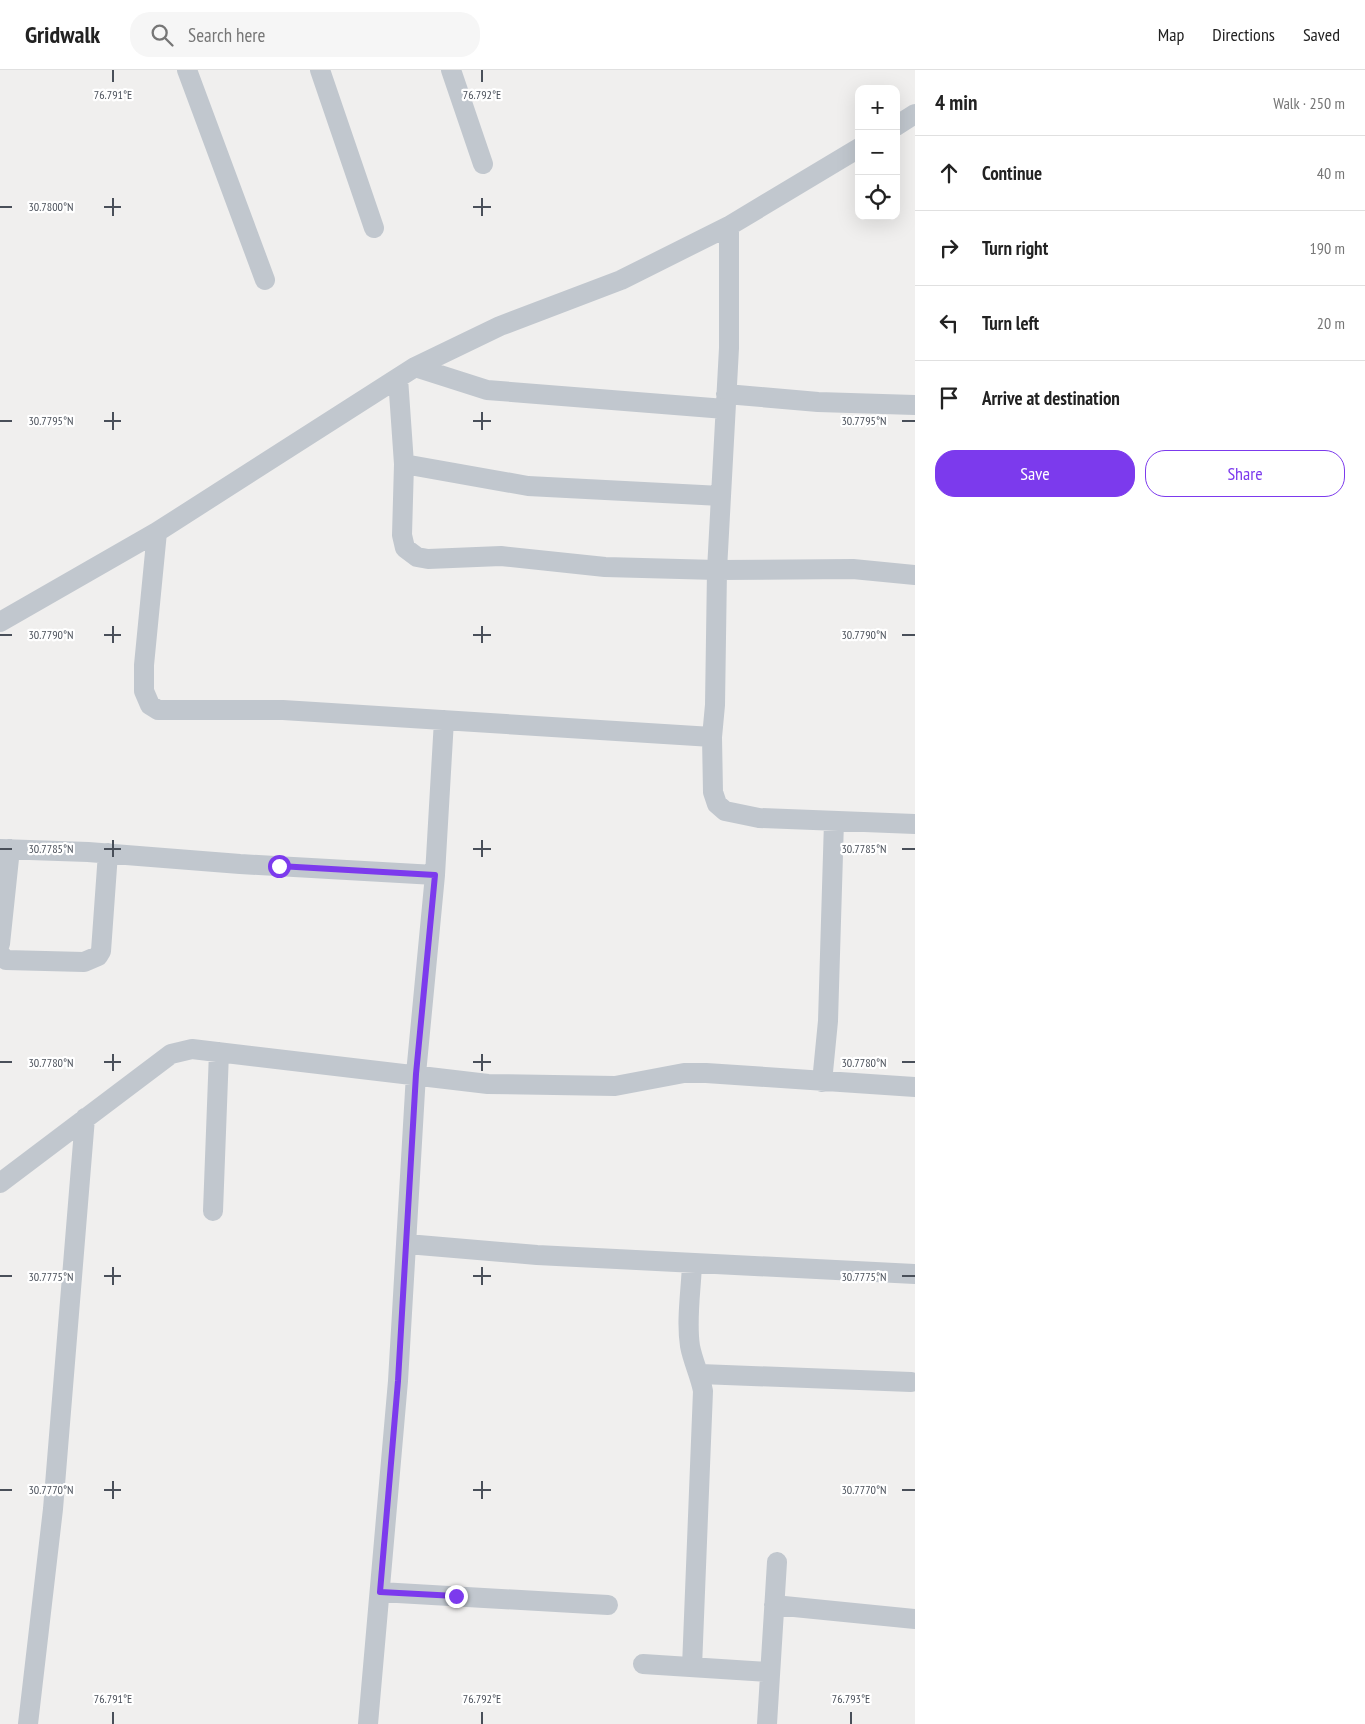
<!DOCTYPE html>
<html lang="en">
<head>
<meta charset="utf-8">
<style>
	:root { --surface:#fff; --page:#f6f6f6; --text:#222; --muted:#767676; --line:#e0e0e0; --accent:#7c3aed }
	body { margin:0; font-family:"PT Sans Narrow",sans-serif; background:var(--page); color:var(--text) }
	.controls { position:absolute; right:15px; top:15px; display:grid; overflow:hidden; border-radius:10px; box-shadow:0 5px 20px #0002 }
	.controls button { width:45px; height:45px; display:grid; place-items:center; padding:0; border:0; border-bottom:1px solid var(--line); background:var(--surface); color:var(--text); font:25px sans-serif }
	.stop { position:absolute; width:15px; height:15px; margin:-11px; border:4px solid #7c3aed; border-radius:50%; background:#fff }
	.stop.end { background:#7c3aed; border-color:#fff; box-shadow:0 1px 5px #0008 }
	.list { margin:0; padding:0; list-style:none }
	h2 { display:flex; justify-content:space-between; align-items:center; height:65px; margin:0; padding:0 20px; font-size:21px }
	h2 small { font-size:16px; font-weight:400; color:var(--muted) }
	.list li { display:grid; grid-template-columns:32px 1fr auto; gap:15px; align-items:center; box-sizing:border-box; height:75px; padding:0 20px; border-top:1px solid var(--line) }
	.list b { display:block; font-size:19px; white-space:nowrap }
	.list em { font-size:16px; font-style:normal; color:var(--muted) }
	.actions { display:flex; gap:10px; padding:15px 20px }
	.actions a { flex:1; padding:11px 0; border:1px solid var(--accent); border-radius:20px; text-align:center; font-size:18px; color:var(--accent) }
	.actions .main { background:var(--accent); color:#fff }
	.icon { flex:none; width:28px; height:28px; fill:none; stroke:currentColor; stroke-width:2; stroke-linecap:round; stroke-linejoin:round }
	.map { position:relative; flex:none; width:915px; height:1654px; overflow:hidden }
	header { display:flex; align-items:center; gap:30px; box-sizing:border-box; height:70px; padding:0 25px; background:var(--surface); border-bottom:1px solid var(--line) }
	header strong { font-size:24px }
	nav { display:flex; gap:28px; margin-inline-start:auto; font-size:18px }
	.search { width:350px; height:45px; background:var(--page); display:flex; align-items:center; gap:12px; box-sizing:border-box; padding:0 18px; border-radius:20px; color:var(--muted); font-size:19px }
	main { display:flex }
	aside { flex:1; background:var(--surface) }
	.map>svg:first-child { display:block }
</style>
</head>
<body>
<header>
<strong>Gridwalk</strong>
<div class="search"><svg class="icon" aria-label="search" viewBox="0 0 24 24"><circle cx="10" cy="10" r="6"/><path d="M15 15l6 6"/></svg>Search here</div>
<nav><a>Map</a><a>Directions</a><a>Saved</a></nav>
</header>
<main>
<div class="map">
<svg width="915" height="1654" viewBox="0 0 915 1654">
	<rect width="100%" height="100%" fill="#f0efee"/>
	<g fill="none" stroke-linecap="round" stroke-linejoin="round">
		<path stroke="#c1c7ce" stroke-width="20" d="M187,0L265,210
			M320,0L374,158
			M451,0L483,94
			M896,56L915,44
			M729,156V278L717,500L715,635L712,667L713,722L717,734L725,741L759,748L915,754
			M415,297L487,320L725,339
			M398,308L404,394L402,465L405,478L417,487L428,489L501,486L605,497L717,500L853,499L915,505
			M726,324L818,332L915,335
			M404,394L528,416L721,426
			M157,462L144,595V621L150,635L158,640H283L712,667
			M0,552L157,462L415,297L500,256L621,210L729,156L859,78
			M0,779L88,782L240,794L435,805
			M0,874L10,779
			M0,884L6,890L84,892L98,886L101,881L108,783
			M822,1012L828,951L834,751
			M0,1113L171,984L192,979L488,1014L615,1016L684,1003H706L915,1017
			M213,1141L219,982
			M407,1174L537,1185L915,1204
			M692,1194C691,1221 686,1250 690,1276C693,1292 700,1305 703,1321L692,1597
			M700,1304L911,1312
			M380,1522L608,1535
			M774,1535L915,1549
			M643,1594L769,1602
			M28,1654L53,1439L85,1048
			M368,1654L398,1311L416,1004L435,805L444,650
			M767,1654L777,1492"/>
	</g>
	<g fill="none" stroke-linecap="round" stroke-linejoin="round">
		<path stroke="#7c3aed" stroke-width="6" d="M279,796L435,805L416,1004L398,1311L380,1522L456,1526"/>
	</g>
	<path fill="none" stroke="#494f59" stroke-width="2" d="M113,0V12M482,0V12M113,128V146M482,128V146M0,137H12M104,137H121M473,137H491M113,342V360M482,342V360M0,351H12M104,351H121M473,351H491M902,351H915M113,556V573M482,556V573M0,565H12M104,565H121M473,565H491M902,565H915M113,770V787M482,770V787M0,779H12M104,779H121M473,779H491M902,779H915M113,984V1001M482,984V1001M0,992H12M104,992H121M473,992H491M902,992H915M113,1197V1215M482,1197V1215M0,1206H12M104,1206H121M473,1206H491M902,1206H915M113,1411V1429M482,1411V1429M0,1420H12M104,1420H121M473,1420H491M902,1420H915M113,1642V1654M482,1642V1654M851,1642V1654"/>
	<g font-size="12" text-anchor="middle" fill="#494f59" stroke="#fff" stroke-width="4.5" stroke-linejoin="round" paint-order="stroke">
		<text x="113" y="29">76.791°E</text>
		<text x="482" y="29">76.792°E</text>
		<text x="51" y="141">30.7800°N</text>
		<text x="51" y="355">30.7795°N</text>
		<text x="864" y="355">30.7795°N</text>
		<text x="51" y="569">30.7790°N</text>
		<text x="864" y="569">30.7790°N</text>
		<text x="51" y="783">30.7785°N</text>
		<text x="864" y="783">30.7785°N</text>
		<text x="51" y="997">30.7780°N</text>
		<text x="864" y="997">30.7780°N</text>
		<text x="51" y="1211">30.7775°N</text>
		<text x="864" y="1211">30.7775°N</text>
		<text x="51" y="1424">30.7770°N</text>
		<text x="864" y="1424">30.7770°N</text>
		<text x="113" y="1633">76.791°E</text>
		<text x="482" y="1633">76.792°E</text>
		<text x="851" y="1633">76.793°E</text>
	</g>
</svg>
<div class="controls">
<button>+</button>
<button>−</button>
<button><svg class="icon" aria-label="locate" viewBox="0 0 24 24"><circle cx="12" cy="12" r="6"/><path d="M12 2v4M12 18v4M2 12h4M18 12h4"/></svg></button>
</div>
<div class="stop" style="left:279px;top:796px"></div>
<div class="stop end" style="left:456px;top:1526px"></div>
</div>
<aside>
<h2>4 min<small>Walk · 250 m</small></h2>
<ul class="list">
<li><svg class="icon" aria-label="ahead" viewBox="0 0 24 24"><path d="M12 20V5M6 11l6-6 6 6"/></svg><div><b>Continue</b></div><em>40 m</em></li>
<li><svg class="icon" aria-label="right" viewBox="0 0 24 24"><path d="M7 20v-9h11M14 6l5 5-5 5"/></svg><div><b>Turn right</b></div><em>190 m</em></li>
<li><svg class="icon" aria-label="left" viewBox="0 0 24 24"><path d="M17 20v-9H6M10 6l-5 5 5 5"/></svg><div><b>Turn left</b></div><em>20 m</em></li>
<li><svg class="icon" aria-label="arrive" viewBox="0 0 24 24"><path d="M6 21V4h12l-3 4 3 4H6"/></svg><div><b>Arrive at destination</b></div></li>
</ul>
<div class="actions"><a class="main">Save</a><a>Share</a></div>
</aside>
</main>
</body>
</html>
